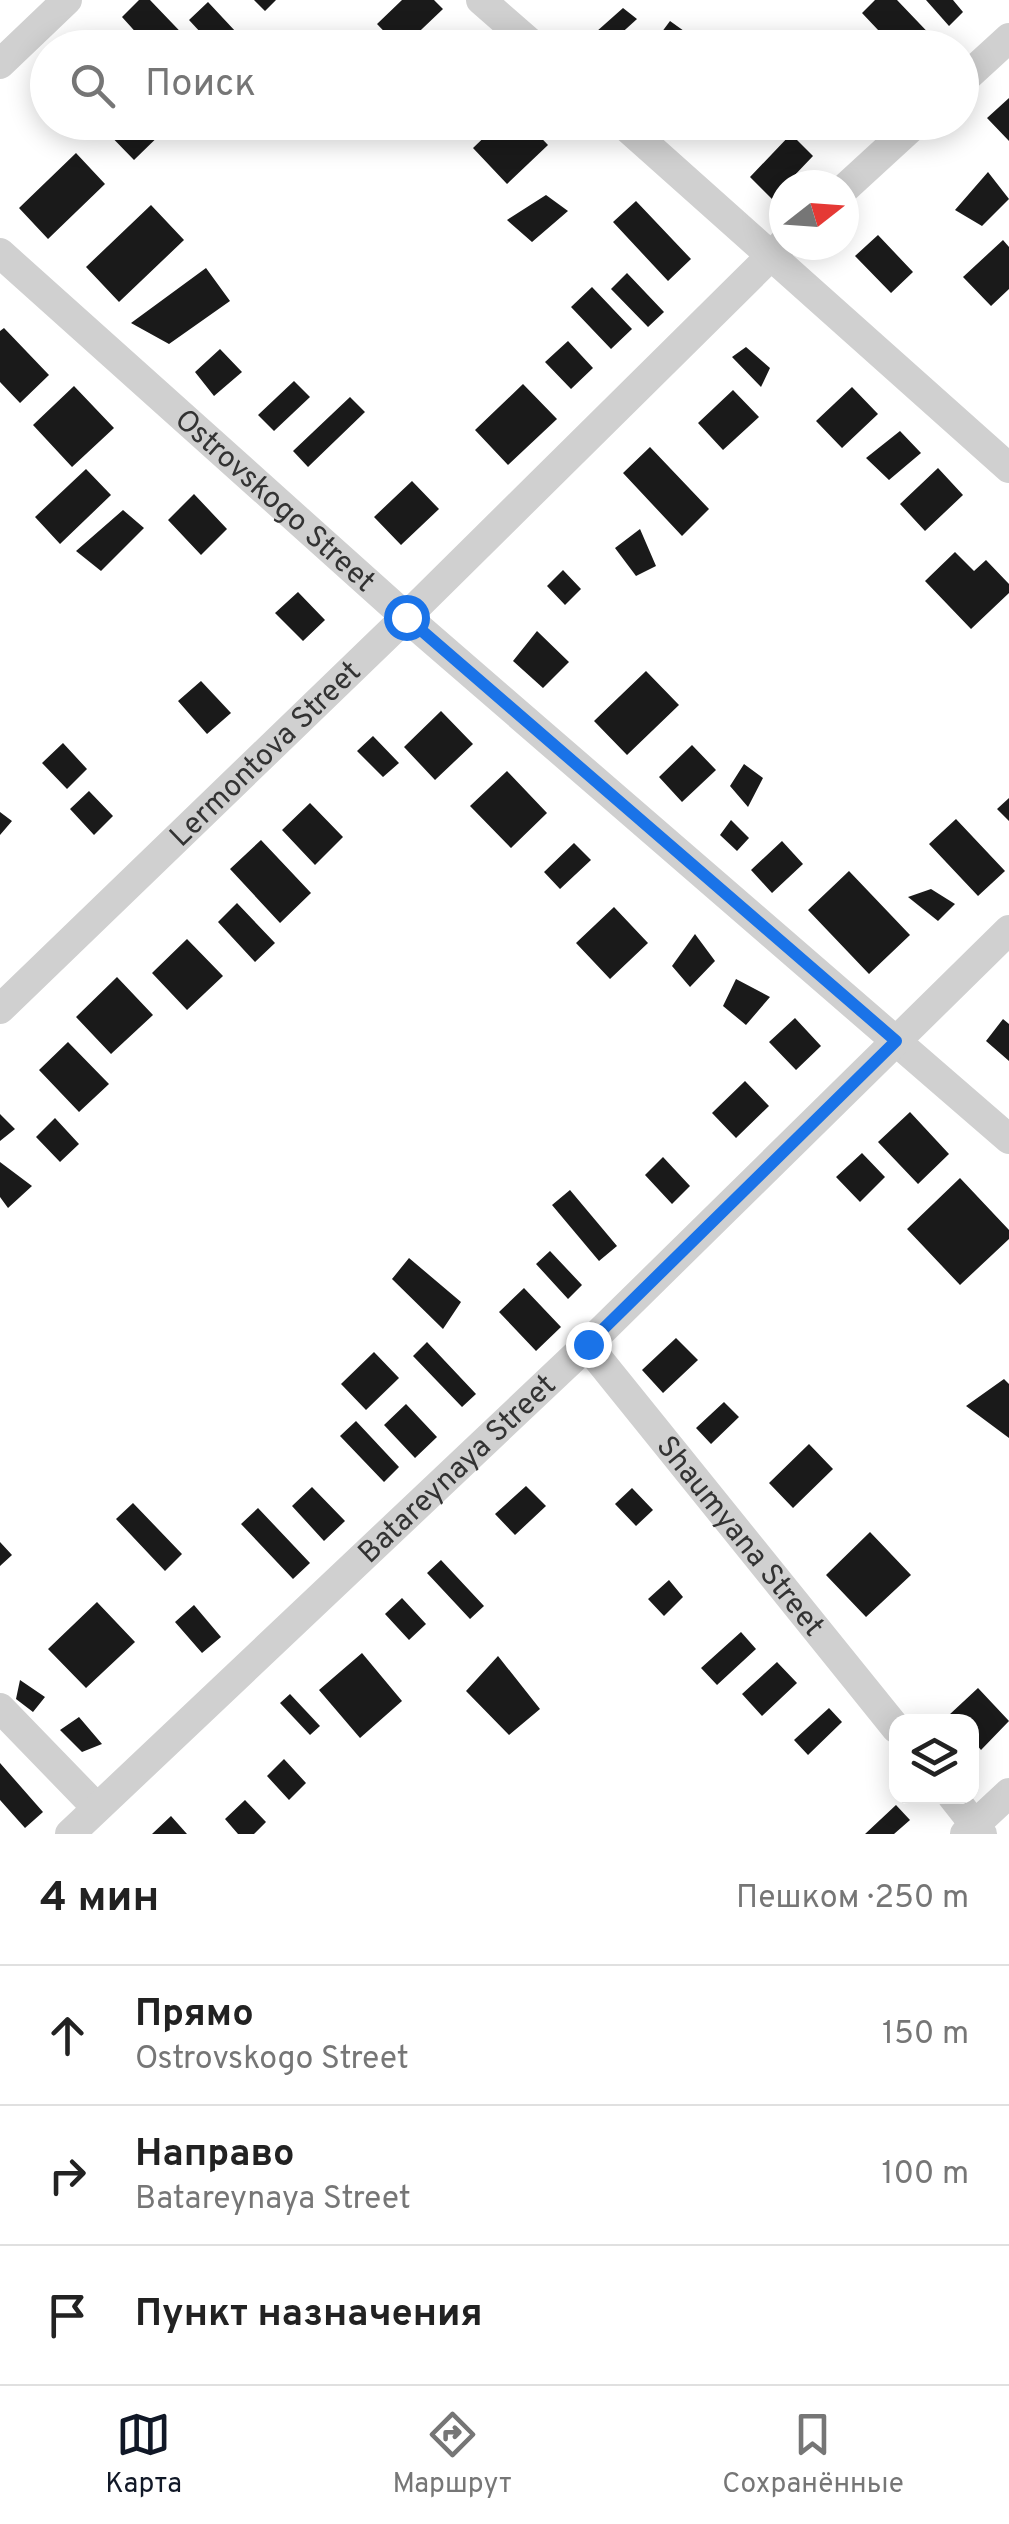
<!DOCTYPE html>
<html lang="ru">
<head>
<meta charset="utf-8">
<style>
	:root { --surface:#fff; --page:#f6f6f6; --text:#222; --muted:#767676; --line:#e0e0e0; --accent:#111827 }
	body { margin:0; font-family:Overpass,sans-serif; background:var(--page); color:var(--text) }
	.controls { position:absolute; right:30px; bottom:30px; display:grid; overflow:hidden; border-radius:20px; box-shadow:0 5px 25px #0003 }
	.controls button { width:90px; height:90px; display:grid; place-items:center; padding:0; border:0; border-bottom:2px solid var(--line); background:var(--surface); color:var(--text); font:50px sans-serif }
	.compass { position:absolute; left:769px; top:170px; width:90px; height:90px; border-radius:50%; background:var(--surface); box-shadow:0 5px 25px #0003; rotate:73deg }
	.stop { position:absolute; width:30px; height:30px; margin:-22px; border:8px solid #1a73e8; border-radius:50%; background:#fff }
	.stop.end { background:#1a73e8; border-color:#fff; box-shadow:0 2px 10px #0008 }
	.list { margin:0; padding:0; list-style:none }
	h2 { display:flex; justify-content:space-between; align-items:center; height:130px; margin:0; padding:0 40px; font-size:42px }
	h2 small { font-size:32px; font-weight:400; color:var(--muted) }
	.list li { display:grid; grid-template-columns:65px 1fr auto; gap:30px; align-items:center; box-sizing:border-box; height:140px; padding:0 40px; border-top:2px solid var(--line) }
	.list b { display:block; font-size:38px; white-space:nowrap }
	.list p { margin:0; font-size:32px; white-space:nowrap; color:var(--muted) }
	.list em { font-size:32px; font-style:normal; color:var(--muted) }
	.icon { flex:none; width:55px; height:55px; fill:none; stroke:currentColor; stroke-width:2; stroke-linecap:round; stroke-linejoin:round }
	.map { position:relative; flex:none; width:1009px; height:1834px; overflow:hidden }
	.search { position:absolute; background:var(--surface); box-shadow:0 5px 25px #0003; left:30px; right:30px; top:30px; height:110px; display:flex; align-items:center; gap:25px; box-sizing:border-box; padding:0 35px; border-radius:55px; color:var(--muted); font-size:38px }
	.sheet { height:550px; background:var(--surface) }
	nav { display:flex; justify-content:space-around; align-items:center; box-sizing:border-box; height:140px; border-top:2px solid var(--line); background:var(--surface); font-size:28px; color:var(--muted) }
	nav a { display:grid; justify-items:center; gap:5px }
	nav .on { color:var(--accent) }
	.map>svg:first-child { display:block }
</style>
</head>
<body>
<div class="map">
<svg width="1009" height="1834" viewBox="0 0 1009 1834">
	<rect width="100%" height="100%" fill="#fff"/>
	<path fill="#1a1a1a" d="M139,0H150L196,48H150L122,17Z
		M254,0H276L265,11Z
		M402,0H434L443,9L402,48H400L377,24Z
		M875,0H897L940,45L938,48H895L862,13Z
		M926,0H953L963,12L949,26Z
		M208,2L236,32L220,48H215L189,20Z
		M623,8L637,19L605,48H578Z
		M670,21L691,36L681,48H650Z
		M1009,98V141L987,118Z
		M101,122H173L134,160L99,124Z
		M500,122H526L548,145L507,184L473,148Z
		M791,134L813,156L772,199L750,177Z
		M76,153L105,184L48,239L19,208Z
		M988,172L1009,199L982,226L955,210Z
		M546,195L568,211L532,242L507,220Z
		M636,201L691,259L668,281L613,222Z
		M151,205L184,240L119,302L86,267Z
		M878,235L913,272L891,293L855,256Z
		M1003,240L1009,247V289L991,306L963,277Z
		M206,268L230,301L169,344L131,323Z
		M627,273L664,312L648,327L611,289Z
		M592,287L632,329L611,349L571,307Z
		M4,328L49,375L20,403L0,382V331Z
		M568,341L593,368L571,389L545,362Z
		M746,347L770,368L761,387L732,357Z
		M220,349L242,372L214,396L195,372Z
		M294,381L310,397L274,431L258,415Z
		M523,384L557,419L508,465L475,430Z
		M74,386L114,428L72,467L33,425Z
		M852,387L878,414L842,448L816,421Z
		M733,390L759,417L723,450L698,423Z
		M350,397L365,412L308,467L293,451Z
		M900,431L921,453L889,480L866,458Z
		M650,447L709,509L682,536L623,473Z
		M938,468L963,495L925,531L900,504Z
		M86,469L111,495L60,544L35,517Z
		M412,481L439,509L401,545L374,517Z
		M194,494L227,529L201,555L168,520Z
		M123,510L144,528L101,571L76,551Z
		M640,529L656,566L636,576L615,548Z
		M955,552L974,571L986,560L1009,584V593L971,629L925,581Z
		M563,570L581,589L565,605L547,586Z
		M298,592L325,620L303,641L275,613Z
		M537,631L569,662L543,688L513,661Z
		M646,671L679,705L627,755L594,721Z
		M201,681L231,713L207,734L178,701Z
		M441,711L473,744L435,780L404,747Z
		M373,736L399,763L383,777L357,751Z
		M63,743L87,769L67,789L42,763Z
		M692,745L716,770L682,802L659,777Z
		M744,764L763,778L748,807L730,786Z
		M507,771L547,813L511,848L470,806Z
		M89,791L113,816L94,835L70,809Z
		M1009,798V821L997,809Z
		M310,803L343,837L315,865L282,830Z
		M0,812L12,821L0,835Z
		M956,819L1005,871L978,896L929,844Z
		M731,820L749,838L737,851L720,835Z
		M261,840L311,893L280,923L230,869Z
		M782,841L803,864L772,893L751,870Z
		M574,843L591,860L560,889L544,872Z
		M849,871L910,935L869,974L808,910Z
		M931,889L955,904L938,921L908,897Z
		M237,903L275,943L255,962L218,922Z
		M614,907L648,943L610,979L576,943Z
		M695,934L715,961L690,987L672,966Z
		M187,939L223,976L187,1010L152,973Z
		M117,977L153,1015L111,1054L76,1017Z
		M736,979L770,997L746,1025L723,1006Z
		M795,1018L821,1046L796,1070L769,1042Z
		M1003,1019L1009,1024V1061L986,1041Z
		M68,1042L109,1084L79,1112L39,1070Z
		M745,1081L769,1106L736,1138L712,1113Z
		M910,1112L949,1154L918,1184L878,1142Z
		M0,1114L15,1129L0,1141Z
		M55,1118L79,1144L60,1162L36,1137Z
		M862,1153L885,1177L860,1202L836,1177Z
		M663,1157L690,1186L672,1204L645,1175Z
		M0,1162L32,1186L8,1208L0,1197Z
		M960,1178L1009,1230V1239L960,1285L907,1229Z
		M570,1190L617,1246L599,1261L552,1205Z
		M550,1251L582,1285L568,1299L536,1264Z
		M409,1258L461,1302L443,1329L392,1279Z
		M524,1288L561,1327L536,1351L499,1312Z
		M676,1338L698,1360L663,1393L642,1370Z
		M427,1342L476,1394L462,1407L413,1356Z
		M374,1352L399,1378L366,1410L341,1384Z
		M1004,1379L1009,1384V1438L966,1406Z
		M724,1402L739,1417L711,1444L696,1428Z
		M406,1404L437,1437L415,1458L384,1425Z
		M356,1421L399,1467L384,1482L340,1436Z
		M809,1444L833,1469L793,1508L769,1483Z
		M526,1486L546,1506L515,1535L495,1514Z
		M312,1487L345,1521L324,1541L292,1506Z
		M632,1488L653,1510L636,1526L615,1504Z
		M133,1503L182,1554L165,1571L116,1519Z
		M258,1508L310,1563L293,1579L241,1524Z
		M870,1532L911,1575L866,1617L826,1575Z
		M0,1542L12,1555L0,1566Z
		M441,1560L484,1606L470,1619L427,1573Z
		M669,1580L683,1597L664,1616L648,1599Z
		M402,1598L426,1624L409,1640L385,1614Z
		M97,1602L135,1642L86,1688L48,1649Z
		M194,1605L221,1637L202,1653L175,1622Z
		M741,1632L756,1649L717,1685L701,1668Z
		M362,1653L402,1701L360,1738L319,1690Z
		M498,1656L540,1709L509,1735L466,1691Z
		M777,1662L797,1683L762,1716L742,1694Z
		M20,1680L45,1697L33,1712L16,1699Z
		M978,1688L1009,1721L981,1750L972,1739V1722H955L949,1715Z
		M290,1694L320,1726L310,1735L280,1703Z
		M829,1708L842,1722L808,1755L794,1740Z
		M79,1717L102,1744L82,1752L60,1730Z
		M284,1759L306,1783L289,1800L267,1776Z
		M0,1763L43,1812L25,1828L0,1800Z
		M245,1800L266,1822L254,1834H238L225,1819Z
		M896,1805L910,1820L894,1834H865Z
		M171,1816L187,1834H152Z"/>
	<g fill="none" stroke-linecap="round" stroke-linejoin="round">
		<g stroke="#d0d0d0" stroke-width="30">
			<path d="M481,0L536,48"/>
			<path d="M0,64L67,0"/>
			<path d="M962,81L1009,38"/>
			<path d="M621,122L1009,468"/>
			<path d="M844,189L917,122"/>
			<path id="s1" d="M0,253L406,617L1009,1139"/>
			<path id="s2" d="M0,1009L406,617L784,243"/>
			<path id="s3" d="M587,1345L896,1728"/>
			<path d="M0,1708L97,1808"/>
			<path d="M952,1796L982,1834"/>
			<path id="s4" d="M70,1834L587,1345L1009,930"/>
			<path d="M965,1834L1009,1793"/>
		</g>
	</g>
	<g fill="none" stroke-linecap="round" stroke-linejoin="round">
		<path stroke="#1a73e8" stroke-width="12" d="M406,617L896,1041L588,1344"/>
	</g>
	<g text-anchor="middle" stroke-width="10" stroke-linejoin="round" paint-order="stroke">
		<g font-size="30" fill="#333" stroke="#fff">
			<text dy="10" stroke="none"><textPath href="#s1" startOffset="370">Ostrovskogo Street</textPath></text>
			<text dy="10" stroke="none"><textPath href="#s2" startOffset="368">Lermontova Street</textPath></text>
			<text dy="10" stroke="none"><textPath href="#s4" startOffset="532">Batareynaya Street</textPath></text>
			<text dy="10" stroke="none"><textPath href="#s3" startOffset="245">Shaumyana Street</textPath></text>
		</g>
	</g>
</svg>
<div class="controls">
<button><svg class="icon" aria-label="layers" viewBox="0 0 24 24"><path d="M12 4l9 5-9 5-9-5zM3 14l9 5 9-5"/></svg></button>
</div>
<svg class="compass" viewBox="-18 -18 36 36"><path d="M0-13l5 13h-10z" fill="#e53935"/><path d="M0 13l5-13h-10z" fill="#767676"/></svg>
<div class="stop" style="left:406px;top:617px"></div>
<div class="stop end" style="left:588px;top:1344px"></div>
<div class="search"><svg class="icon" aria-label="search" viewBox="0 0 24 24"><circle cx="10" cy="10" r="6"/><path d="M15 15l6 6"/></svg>Поиск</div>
</div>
<section class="sheet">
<h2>4 мин<small>Пешком · 250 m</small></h2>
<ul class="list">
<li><svg class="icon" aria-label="ahead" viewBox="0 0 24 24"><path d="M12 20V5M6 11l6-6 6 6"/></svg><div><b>Прямо</b><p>Ostrovskogo Street</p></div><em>150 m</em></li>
<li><svg class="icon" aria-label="right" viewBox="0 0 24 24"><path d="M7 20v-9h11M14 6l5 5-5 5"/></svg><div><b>Направо</b><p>Batareynaya Street</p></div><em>100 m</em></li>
<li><svg class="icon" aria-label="arrive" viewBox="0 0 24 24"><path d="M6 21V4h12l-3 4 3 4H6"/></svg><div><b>Пункт назначения</b></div></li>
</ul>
</section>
<nav>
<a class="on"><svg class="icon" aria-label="map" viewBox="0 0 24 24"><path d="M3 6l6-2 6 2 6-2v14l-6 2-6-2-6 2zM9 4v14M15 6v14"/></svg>Карта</a>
<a><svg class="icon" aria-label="directions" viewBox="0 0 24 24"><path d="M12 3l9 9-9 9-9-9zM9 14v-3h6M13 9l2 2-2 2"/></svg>Маршрут</a>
<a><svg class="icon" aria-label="saved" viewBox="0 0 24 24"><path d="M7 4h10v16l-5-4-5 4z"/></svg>Сохранённые</a>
</nav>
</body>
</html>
